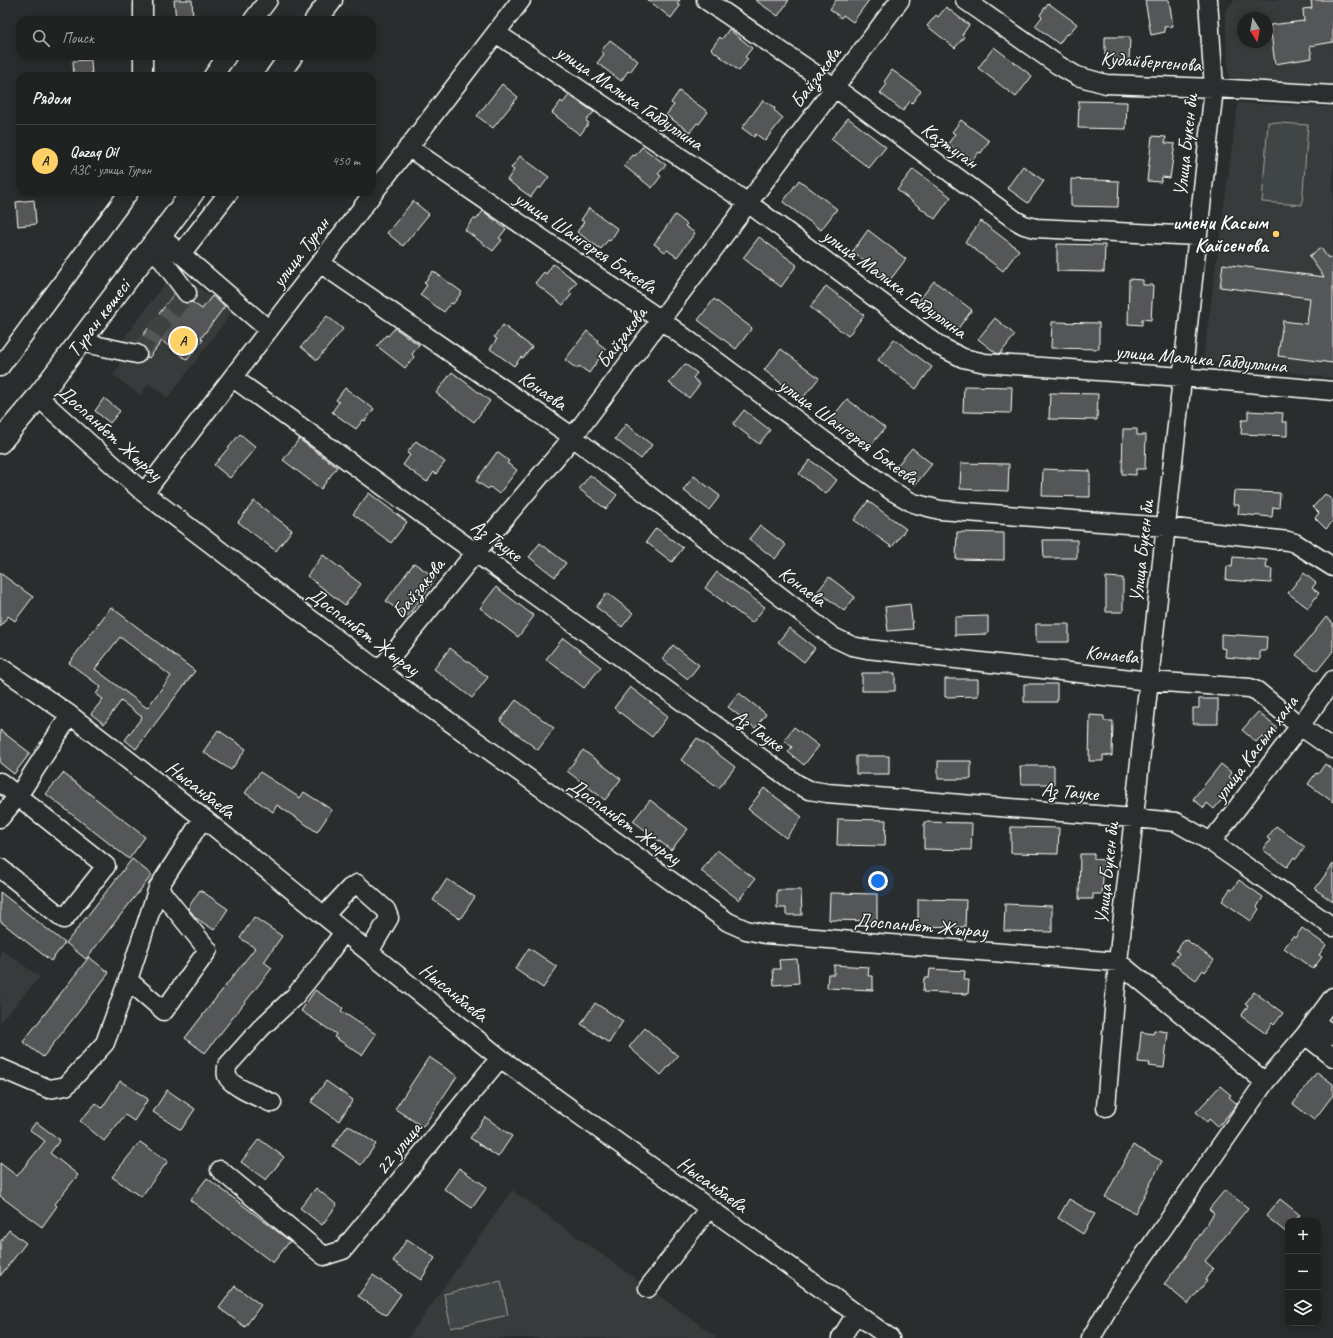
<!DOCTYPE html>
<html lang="ru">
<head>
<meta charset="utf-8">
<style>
	:root { --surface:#202222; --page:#282a2a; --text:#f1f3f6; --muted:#a2a4a5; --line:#3d3f40; --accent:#ffd166 }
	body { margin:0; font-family:Caveat,sans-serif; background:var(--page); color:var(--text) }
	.controls { position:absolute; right:12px; bottom:12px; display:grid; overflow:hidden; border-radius:8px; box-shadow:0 2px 10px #0003 }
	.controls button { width:36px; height:36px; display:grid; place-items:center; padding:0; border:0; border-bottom:1px solid var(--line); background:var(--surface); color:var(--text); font:20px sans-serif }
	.compass { position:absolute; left:1237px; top:12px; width:36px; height:36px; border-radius:50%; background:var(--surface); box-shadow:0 2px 10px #0003; rotate:169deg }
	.you { position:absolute; left:878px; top:881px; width:14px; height:14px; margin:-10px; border:3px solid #fff; border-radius:50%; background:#1a73e8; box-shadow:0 0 0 6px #1a73e833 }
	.badge { display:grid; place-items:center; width:26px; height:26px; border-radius:50%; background:var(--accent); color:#111; font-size:13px; font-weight:700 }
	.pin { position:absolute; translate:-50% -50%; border:2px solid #fff; box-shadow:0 1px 4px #0006 }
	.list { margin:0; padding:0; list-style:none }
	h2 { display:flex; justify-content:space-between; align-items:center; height:52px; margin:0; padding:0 16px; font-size:17px }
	h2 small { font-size:13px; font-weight:400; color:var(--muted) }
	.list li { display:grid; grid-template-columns:26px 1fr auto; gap:12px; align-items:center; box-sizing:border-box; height:72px; padding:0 16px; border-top:1px solid var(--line) }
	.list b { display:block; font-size:15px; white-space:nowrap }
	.list p { margin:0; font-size:13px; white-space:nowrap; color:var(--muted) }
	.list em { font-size:13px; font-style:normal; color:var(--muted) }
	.icon { flex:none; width:22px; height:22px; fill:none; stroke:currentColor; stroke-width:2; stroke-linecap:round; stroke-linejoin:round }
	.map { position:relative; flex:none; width:1333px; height:1338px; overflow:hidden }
	.search { position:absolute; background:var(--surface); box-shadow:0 2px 10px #0003; left:16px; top:16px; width:360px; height:44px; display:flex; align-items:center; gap:10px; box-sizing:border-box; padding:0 14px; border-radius:12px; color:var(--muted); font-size:15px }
	.panel { position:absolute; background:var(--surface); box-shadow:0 2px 10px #0003; left:16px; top:72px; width:360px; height:124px; border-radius:12px }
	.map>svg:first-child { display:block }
</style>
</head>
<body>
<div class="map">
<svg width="1333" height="1338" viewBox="0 0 1333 1338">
	<rect width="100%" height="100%" fill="#2a2d2e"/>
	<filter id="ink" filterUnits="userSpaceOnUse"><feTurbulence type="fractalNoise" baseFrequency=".025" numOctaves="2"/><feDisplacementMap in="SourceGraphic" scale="8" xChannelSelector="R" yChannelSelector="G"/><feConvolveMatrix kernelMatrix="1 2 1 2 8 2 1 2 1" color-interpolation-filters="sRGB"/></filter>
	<g filter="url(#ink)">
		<path fill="#373a3b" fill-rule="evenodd" d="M1234,0H1333V85L1229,81L1225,12ZM1243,18H1267V42H1243Z
			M1238,103L1333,107V378L1203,361Z
			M175,270L232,312L168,398L149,384L140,395L113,375L121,364L110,357Z
			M0,948L40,977L0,1022Z
			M512,1190L718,1338H408Z"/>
		<path fill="#414445" stroke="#a0a2a2" d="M1268,122L1308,125L1302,205L1262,202Z
			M501,1281L508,1315L451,1328L444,1294Z"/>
		<path fill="#555758" stroke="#fff" fill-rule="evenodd" d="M174,0H192L193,20H176Z
			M648,0H680L677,4L680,6L671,18Z
			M755,0H789L778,16Z
			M836,0H869L853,22L843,15L841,18L830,9Z
			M1145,0H1169L1173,26L1164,27L1165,32L1151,35Z
			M1311,0H1333V42L1310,46L1312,58L1275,64L1270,25L1304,21L1303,9L1312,8Z
			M1048,3L1077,24L1068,35L1066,34L1059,44L1035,26L1042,17L1040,15Z
			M946,7L969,25L962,35L964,37L955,48L927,26L936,15L938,17Z
			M729,29L752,48L745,57L748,59L739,71L711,49L720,37L722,39Z
			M1105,37H1130L1129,62H1114V55H1105Z
			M610,40L638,61L630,72L628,71L621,81L597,63L604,54L601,51Z
			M994,47L1032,76L1016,97L978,68Z
			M91,60L92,76H74L73,61Z
			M892,70L921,91L912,103L910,101L903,111L880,93L887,84L884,82Z
			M502,84L518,97L493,128L477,116Z
			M679,91L708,112L699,124L697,123L690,132L666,115L674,105L671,103Z
			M569,95L594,112L586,121L589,123L580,135L552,113L561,101L563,103Z
			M763,100L775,108L774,110L783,118L765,141L756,134L754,137L742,128Z
			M1079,101L1127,102L1126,129L1078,128Z
			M848,118L886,147L869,168L831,139Z
			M961,120L989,141L981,153L979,152L972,161L948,144L955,134L952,132Z
			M1152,136L1166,137L1165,143L1175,144L1170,178L1162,177L1161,182L1147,181Z
			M642,147L666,165L658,174L661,176L652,188L624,166L633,155L635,156Z
			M520,156L549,177L540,189L538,187L531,197L507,180L514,170L511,168Z
			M1023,166L1044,181L1028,203L1007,188Z
			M913,169L951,197L935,219L897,190Z
			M1071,179L1119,181L1118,207L1071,206Z
			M799,180L837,209L821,230L783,202Z
			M34,200L36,224L18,226L16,202Z
			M413,201L429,214L403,246L387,233Z
			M589,208L618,229L610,241L608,240L601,249L577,232L584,222L581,220Z
			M483,211L506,229L499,238L502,240L493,251L465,230L474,218L476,220Z
			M675,215L687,224L685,226L695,233L677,257L667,250L665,252L654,244Z
			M981,221L1019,250L1003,271L965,242Z
			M868,230L906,259L890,280L852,252Z
			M759,237L797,265L781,287L743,258Z
			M1057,244L1105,245L1104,272L1057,271Z
			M1321,248L1327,257L1333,258V363L1278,356L1283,321L1307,324L1310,298L1220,287L1223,264L1324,277L1309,256Z
			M553,264L577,282L569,292L572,294L563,305L535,283L544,272L546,274Z
			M433,271L462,292L453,304L451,303L444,312L420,295L427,285L424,283Z
			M1129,279L1143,280V285H1153L1151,320L1142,319V325L1128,324Z
			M934,281L972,310L956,331L918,302Z
			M826,286L864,315L848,336L810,307Z
			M174,294L183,302L188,303L192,302L202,309L212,296L225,306L201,338L203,340L187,360L162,341L149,358L147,357V351L144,346L137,343Z
			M714,299L752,328L736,349L698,320Z
			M327,316L343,329L317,360L301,347Z
			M995,318L1015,335L1000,354L996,353L978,339Z
			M1052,322L1099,323V349L1051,348Z
			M503,325L532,347L523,358L521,357L514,366L490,349L497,339L494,337Z
			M395,328L419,345L412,354L414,357L405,368L377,346L386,335L388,336Z
			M587,331L598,340L597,342L606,349L589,373L579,366L577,369L565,360Z
			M894,339L932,367L916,389L878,360Z
			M781,349L819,378L802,399L764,370Z
			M685,364L697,373L693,378L700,384L689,398L669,383Z
			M452,372L490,401L474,422L436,393Z
			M964,386L1012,387L1011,413L963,412Z
			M345,388L374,409L365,421L363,420L356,429L332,412L339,402L336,400Z
			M1050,393L1098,394L1097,420L1049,419Z
			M104,398L120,411L110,423L95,411Z
			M847,399L885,428L868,449L830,420Z
			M744,410L770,430L759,444L733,424Z
			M1248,411L1283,413L1282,422H1287V436L1241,434L1242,420H1248Z
			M626,424L652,445L641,459L615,439Z
			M1123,429H1137V435H1146L1145,469H1136V475L1122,474Z
			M240,434L256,447L230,478L214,465Z
			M299,439L337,467L321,489L283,460Z
			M416,441L445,462L436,474L434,472L427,482L403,465L410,455L407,453Z
			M912,448L932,464L915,485L895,468Z
			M497,452L509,461L507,463L517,470L499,494L490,487L488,489L476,481Z
			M810,460L837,480L826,494L799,474Z
			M961,463L1009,464L1008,491L960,489Z
			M1043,469L1090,471V497L1042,496Z
			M590,475L617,495L606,509L579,489Z
			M694,476L720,496L709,510L683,490Z
			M1234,491L1280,493L1279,508L1273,507L1272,517L1238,514L1239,505H1233Z
			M369,493L407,522L391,543L353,514Z
			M1325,494L1333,501V521L1326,529L1315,518L1319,513L1313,507Z
			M254,501L292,530L276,551L238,522Z
			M868,501L906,529L892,547L854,520Z
			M760,525L786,545L775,559L749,539Z
			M656,528L683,548L672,562L646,542Z
			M957,532L1004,533V560L956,559Z
			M1043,540H1077V558H1044Z
			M540,543L566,563L555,577L529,557Z
			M323,555L361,584L345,605L307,576Z
			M1233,557L1267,560L1266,568L1272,569L1271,583L1226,580L1227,566L1232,567Z
			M414,563L436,578L407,617L386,601Z
			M717,572L765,607L752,623L705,588Z
			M0,573L33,597L15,621L8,616L0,627Z
			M1304,573L1316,583L1312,588L1319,593L1308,608L1288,593Z
			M829,577L855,597L844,611L818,591Z
			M1106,577L1123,578V612H1106Z
			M496,587L534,616L518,637L480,608Z
			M607,593L633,613L622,627L596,607Z
			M910,604L913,629L888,631L885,607Z
			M111,607L195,671L136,749L125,740L142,717L121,701L104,724L91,714L103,699L96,694L101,687L69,663ZM120,637L171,676L147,708L95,669Z
			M988,616V634L955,635V617Z
			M1326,617L1333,623V651L1317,671L1296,655Z
			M1036,624H1069V642H1036Z
			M789,628L815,648L804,662L778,642Z
			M1221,634L1267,637L1266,651H1260V660L1225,657L1226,649L1221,648Z
			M563,638L601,667L584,688L546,659Z
			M673,645L699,665L688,679L662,659Z
			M450,648L488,677L472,698L434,669Z
			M862,673H895V691H862Z
			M945,679H978V696L945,697Z
			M1024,684H1057V702H1024Z
			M630,687L668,716L652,737L614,708Z
			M739,693L766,714L755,728L728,707Z
			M1199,699H1218V724H1193V708H1199Z
			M516,700L554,728L538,750L500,721Z
			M1258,712L1277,728L1267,740L1262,736L1256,742L1242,730Z
			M1090,715L1104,716V721H1113L1112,756L1103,755V761H1089Z
			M794,727L819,746L804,765L788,752L792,747L784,740Z
			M0,730L30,753L14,774L0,763Z
			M218,730L246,749L231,770L203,752Z
			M697,738L735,767L719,788L681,760Z
			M583,750L621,779L605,800L567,771Z
			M856,756H889V774H856Z
			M938,761H971V779H938Z
			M1221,764L1232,773L1229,777L1236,783L1214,809L1207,803L1204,808L1193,799Z
			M1325,764L1333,770V802L1308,784L1316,773L1318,774Z
			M1020,766H1054V784H1021Z
			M260,772L300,798L304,792L332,810L317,832L277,805L273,812L245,793Z
			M63,773L145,837L129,859L46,794Z
			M764,788L802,817L786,838L748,809Z
			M650,800L688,829L671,850L633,821Z
			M838,819L886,820L885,846L837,845Z
			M924,822L972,823L971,850L924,849Z
			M1276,826L1305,847L1296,859L1294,857L1287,867L1263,850L1270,840L1267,838Z
			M1011,827L1059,828L1058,854L1011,853Z
			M717,850L755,879L739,900L701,871Z
			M1080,854H1094V859L1104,860L1102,894H1093V899H1079Z
			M132,859L152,875L86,959L66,943Z
			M1333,864V902L1315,889Z
			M447,879L475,897L460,919L433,900Z
			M1239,880L1263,897L1257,907L1259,909L1251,921L1222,901L1230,889L1232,890Z
			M200,890L228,909L214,930L196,918L188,908Z
			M777,890H801L802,915H786V908H777Z
			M0,892L65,943L51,961L0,921Z
			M830,893L877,894V921L829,920Z
			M918,899L966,900L965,927L918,926Z
			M1005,904L1052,906V932L1004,931Z
			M254,917L282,936L264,962L272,968L205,1053L185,1038L255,948L240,938Z
			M1302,928L1326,945L1319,955L1322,957L1313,969L1284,948L1293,936L1295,938Z
			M1185,939L1214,960L1205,972L1203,970L1196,980L1172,963L1179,953L1176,951Z
			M529,948L557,967L543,988L515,969Z
			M89,957L109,973L43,1057L23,1042Z
			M797,959L799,983L774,985L773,969H780L779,960Z
			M834,965L869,967L868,976H873V990L827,988L828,974H834Z
			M930,969L965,971L964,980H969L968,994L923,992L924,978H929Z
			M315,990L343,1008L341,1011L376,1034L362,1055L334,1037L336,1034L301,1011Z
			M1254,992L1283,1013L1274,1025L1272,1023L1265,1033L1241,1016L1248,1006L1245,1004Z
			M595,1003L623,1021L609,1043L581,1024Z
			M645,1028L678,1056L661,1075L629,1047Z
			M1154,1030L1168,1032L1164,1068L1149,1066L1150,1063L1138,1062L1141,1032L1153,1034Z
			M429,1057L457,1076L423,1127L395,1109Z
			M1317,1072L1333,1084V1095L1314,1120L1293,1104Z
			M120,1081L148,1099L134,1121L125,1115L104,1141L80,1121L96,1103L102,1108Z
			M326,1081L353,1100L339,1121L311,1102Z
			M1220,1086L1231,1095L1229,1097L1237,1104L1218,1127L1209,1119L1207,1122L1196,1112Z
			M167,1090L195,1109L181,1130L153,1112Z
			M485,1117L512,1136L498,1157L470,1138Z
			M36,1122L60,1140L50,1153L78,1175L55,1204L57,1206L42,1227L0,1196V1163L17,1176L45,1141L30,1130Z
			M348,1125L376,1144L361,1165L333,1146Z
			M259,1139L284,1157L266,1180L241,1162Z
			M140,1142L168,1161L141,1197L112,1177Z
			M1133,1145L1162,1161L1135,1213L1105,1197Z
			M459,1168L487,1187L472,1208L444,1189Z
			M207,1178L290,1241L273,1263L190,1200Z
			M316,1188L337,1205L322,1225L300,1208Z
			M1225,1190L1248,1208L1205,1261L1213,1268L1205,1280L1207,1281L1188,1304L1164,1284L1181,1262H1182L1214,1213L1209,1209Z
			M1069,1199L1095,1214L1083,1234L1058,1218Z
			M1280,1199L1300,1215L1295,1221H1288V1234L1266,1216Z
			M9,1230L26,1243L0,1276V1242Z
			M407,1239L435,1258L421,1280L393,1261Z
			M373,1275L401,1294L386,1315L358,1296Z
			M235,1286L261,1305L245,1327L219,1308Z"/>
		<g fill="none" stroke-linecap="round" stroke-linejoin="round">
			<path stroke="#3f4243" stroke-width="18" stroke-dasharray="18 9" stroke-linecap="butt" d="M137,354L187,293"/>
			<defs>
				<path id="minor" d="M143,0V20
					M706,0L834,87L1015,220L1024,225L1036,228L1197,236
					M965,0L1058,65L1077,76L1106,84L1214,88L1333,95
					M253,20L268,0
					M496,33L748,203L941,347L963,358L985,363L1182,377L1333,391
					M143,56V76
					M213,76L227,56
					M408,147L661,320L892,491L913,503L940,510L1166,527L1288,541L1295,543L1333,567
					M160,236L269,330
					M152,246L187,293
					M181,254L229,192
					M320,263L573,437L833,637L852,646L867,649L1149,681L1250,688L1257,691L1300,726L1333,749
					M80,342L137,354
					M0,367L129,192
					M233,378L797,784L809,790L827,793L1134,818L1176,822L1211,842L1333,927
					M38,397L144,493L379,671L728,922L746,930L765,934L1118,962L1265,1082
					M144,493L521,0
					M0,667L70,715L203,818L500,1058L890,1338
					M379,671L476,552L573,437L900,0
					M0,782L106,866L64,919L0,868
					M0,818L18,796L70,715
					M1211,842L1300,726L1333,680
					M324,916L350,888L357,884L386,910L389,918L369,952
					M128,980L164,1011L208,950L158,888
					M1315,1022L1333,1035
					M1305,1035L1333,1057
					M0,1068L49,1089L66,1086L105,1043L128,980L158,888L203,818
					M272,1103C261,1098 231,1087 227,1076C226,1073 227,1069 227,1066L261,1028L295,996L320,965L344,932
					M1106,1107L1118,962L1214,88L1208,0
					M220,1170L324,1256L343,1250L500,1058
					M648,1288L709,1208
					M841,1338L856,1314
					M1091,1338L1111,1303L1265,1082L1305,1035L1333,997"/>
				<path id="major" d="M316,20L331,0
					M277,76L291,56
					M0,442L38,397L193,192"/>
			</defs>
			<use href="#minor" stroke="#fff" stroke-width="21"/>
			<use href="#major" stroke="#fff" stroke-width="25"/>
			<use href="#minor" stroke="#2a2d2e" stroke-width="18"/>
			<use href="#major" stroke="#2a2d2e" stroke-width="22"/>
		</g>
	</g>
	<circle fill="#ffd166" stroke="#2a2d2e" stroke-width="1.5" cx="1276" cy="234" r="4"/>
	<g text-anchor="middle" stroke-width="3" stroke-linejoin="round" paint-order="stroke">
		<g font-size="20" fill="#fff" stroke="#2a2d2e">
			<text transform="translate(1151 61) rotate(4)" y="7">Кудайбергенова</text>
			<text transform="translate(815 77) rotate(-53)" y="7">Байзакова</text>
			<text transform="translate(630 97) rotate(34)" y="7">улица Малика Габдуллина</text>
			<text transform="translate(950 145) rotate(36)" y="7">Казтуган</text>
			<text transform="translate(1185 145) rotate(-84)" y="7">Улица Букен би</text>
			<text transform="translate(586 242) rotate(34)" y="7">улица Шангерея Бокеева</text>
			<text transform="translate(300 252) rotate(-53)" y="7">улица Туран</text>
			<text transform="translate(895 283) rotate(36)" y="7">улица Малика Габдуллина</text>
			<text transform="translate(98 318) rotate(-53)" y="7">Тұран көшесі</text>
			<text transform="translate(621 337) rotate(-53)" y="7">Байзакова</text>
			<text transform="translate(1201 358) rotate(5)" y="7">улица Малика Габдуллина</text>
			<text transform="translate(543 390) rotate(35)" y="7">Конаева</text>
			<text transform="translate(849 431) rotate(36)" y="7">улица Шангерея Бокеева</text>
			<text transform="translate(110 432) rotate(42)" y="7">Доспанбет Жырау</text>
			<text transform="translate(497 540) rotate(36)" y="7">Аз Тауке</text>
			<text transform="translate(1141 551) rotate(-84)" y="7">Улица Букен би</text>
			<text transform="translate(803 586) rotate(37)" y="7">Конаева</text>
			<text transform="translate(418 588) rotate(-51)" y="7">Байзакова</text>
			<text transform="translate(364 631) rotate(37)" y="7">Доспанбет Жырау</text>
			<text transform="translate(1112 654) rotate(6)" y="7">Конаева</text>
			<text transform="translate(759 730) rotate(36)" y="7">Аз Тауке</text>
			<text transform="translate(1255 748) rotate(-53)" y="7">улица Касым хана</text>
			<text transform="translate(201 789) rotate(38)" y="7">Нысанбаева</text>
			<text transform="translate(1070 791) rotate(5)" y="7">Аз Тауке</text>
			<text transform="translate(625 821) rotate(36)" y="7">Доспанбет Жырау</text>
			<text transform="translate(1106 873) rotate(-84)" y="7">Улица Букен би</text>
			<text transform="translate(921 925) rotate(5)" y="7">Доспанбет Жырау</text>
			<text transform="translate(454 992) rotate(39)" y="7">Нысанбаева</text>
			<text transform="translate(398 1148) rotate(-51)" y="7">22 улица</text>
			<text transform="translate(713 1184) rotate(36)" y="7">Нысанбаева</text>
		</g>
		<g font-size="20" font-weight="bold" fill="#fff" stroke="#2a2d2e" text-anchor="end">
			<text x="1268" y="229">имени Касым<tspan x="1268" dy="23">Кайсенова</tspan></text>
		</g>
	</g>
</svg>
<div class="controls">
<button>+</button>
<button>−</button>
<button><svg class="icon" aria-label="layers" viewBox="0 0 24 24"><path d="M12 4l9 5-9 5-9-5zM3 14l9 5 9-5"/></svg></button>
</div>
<svg class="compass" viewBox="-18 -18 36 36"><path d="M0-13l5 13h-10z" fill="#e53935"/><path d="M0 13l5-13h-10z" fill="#a2a4a5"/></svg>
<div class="you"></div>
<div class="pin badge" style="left:183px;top:341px">A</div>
<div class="search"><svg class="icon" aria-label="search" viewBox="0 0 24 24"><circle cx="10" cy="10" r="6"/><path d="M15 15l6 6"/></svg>Поиск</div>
<section class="panel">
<h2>Рядом<small></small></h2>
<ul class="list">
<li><span class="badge">A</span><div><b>Qazaq Oil</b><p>АЗС · улица Туран</p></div><em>450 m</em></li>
</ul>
</section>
</div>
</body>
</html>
